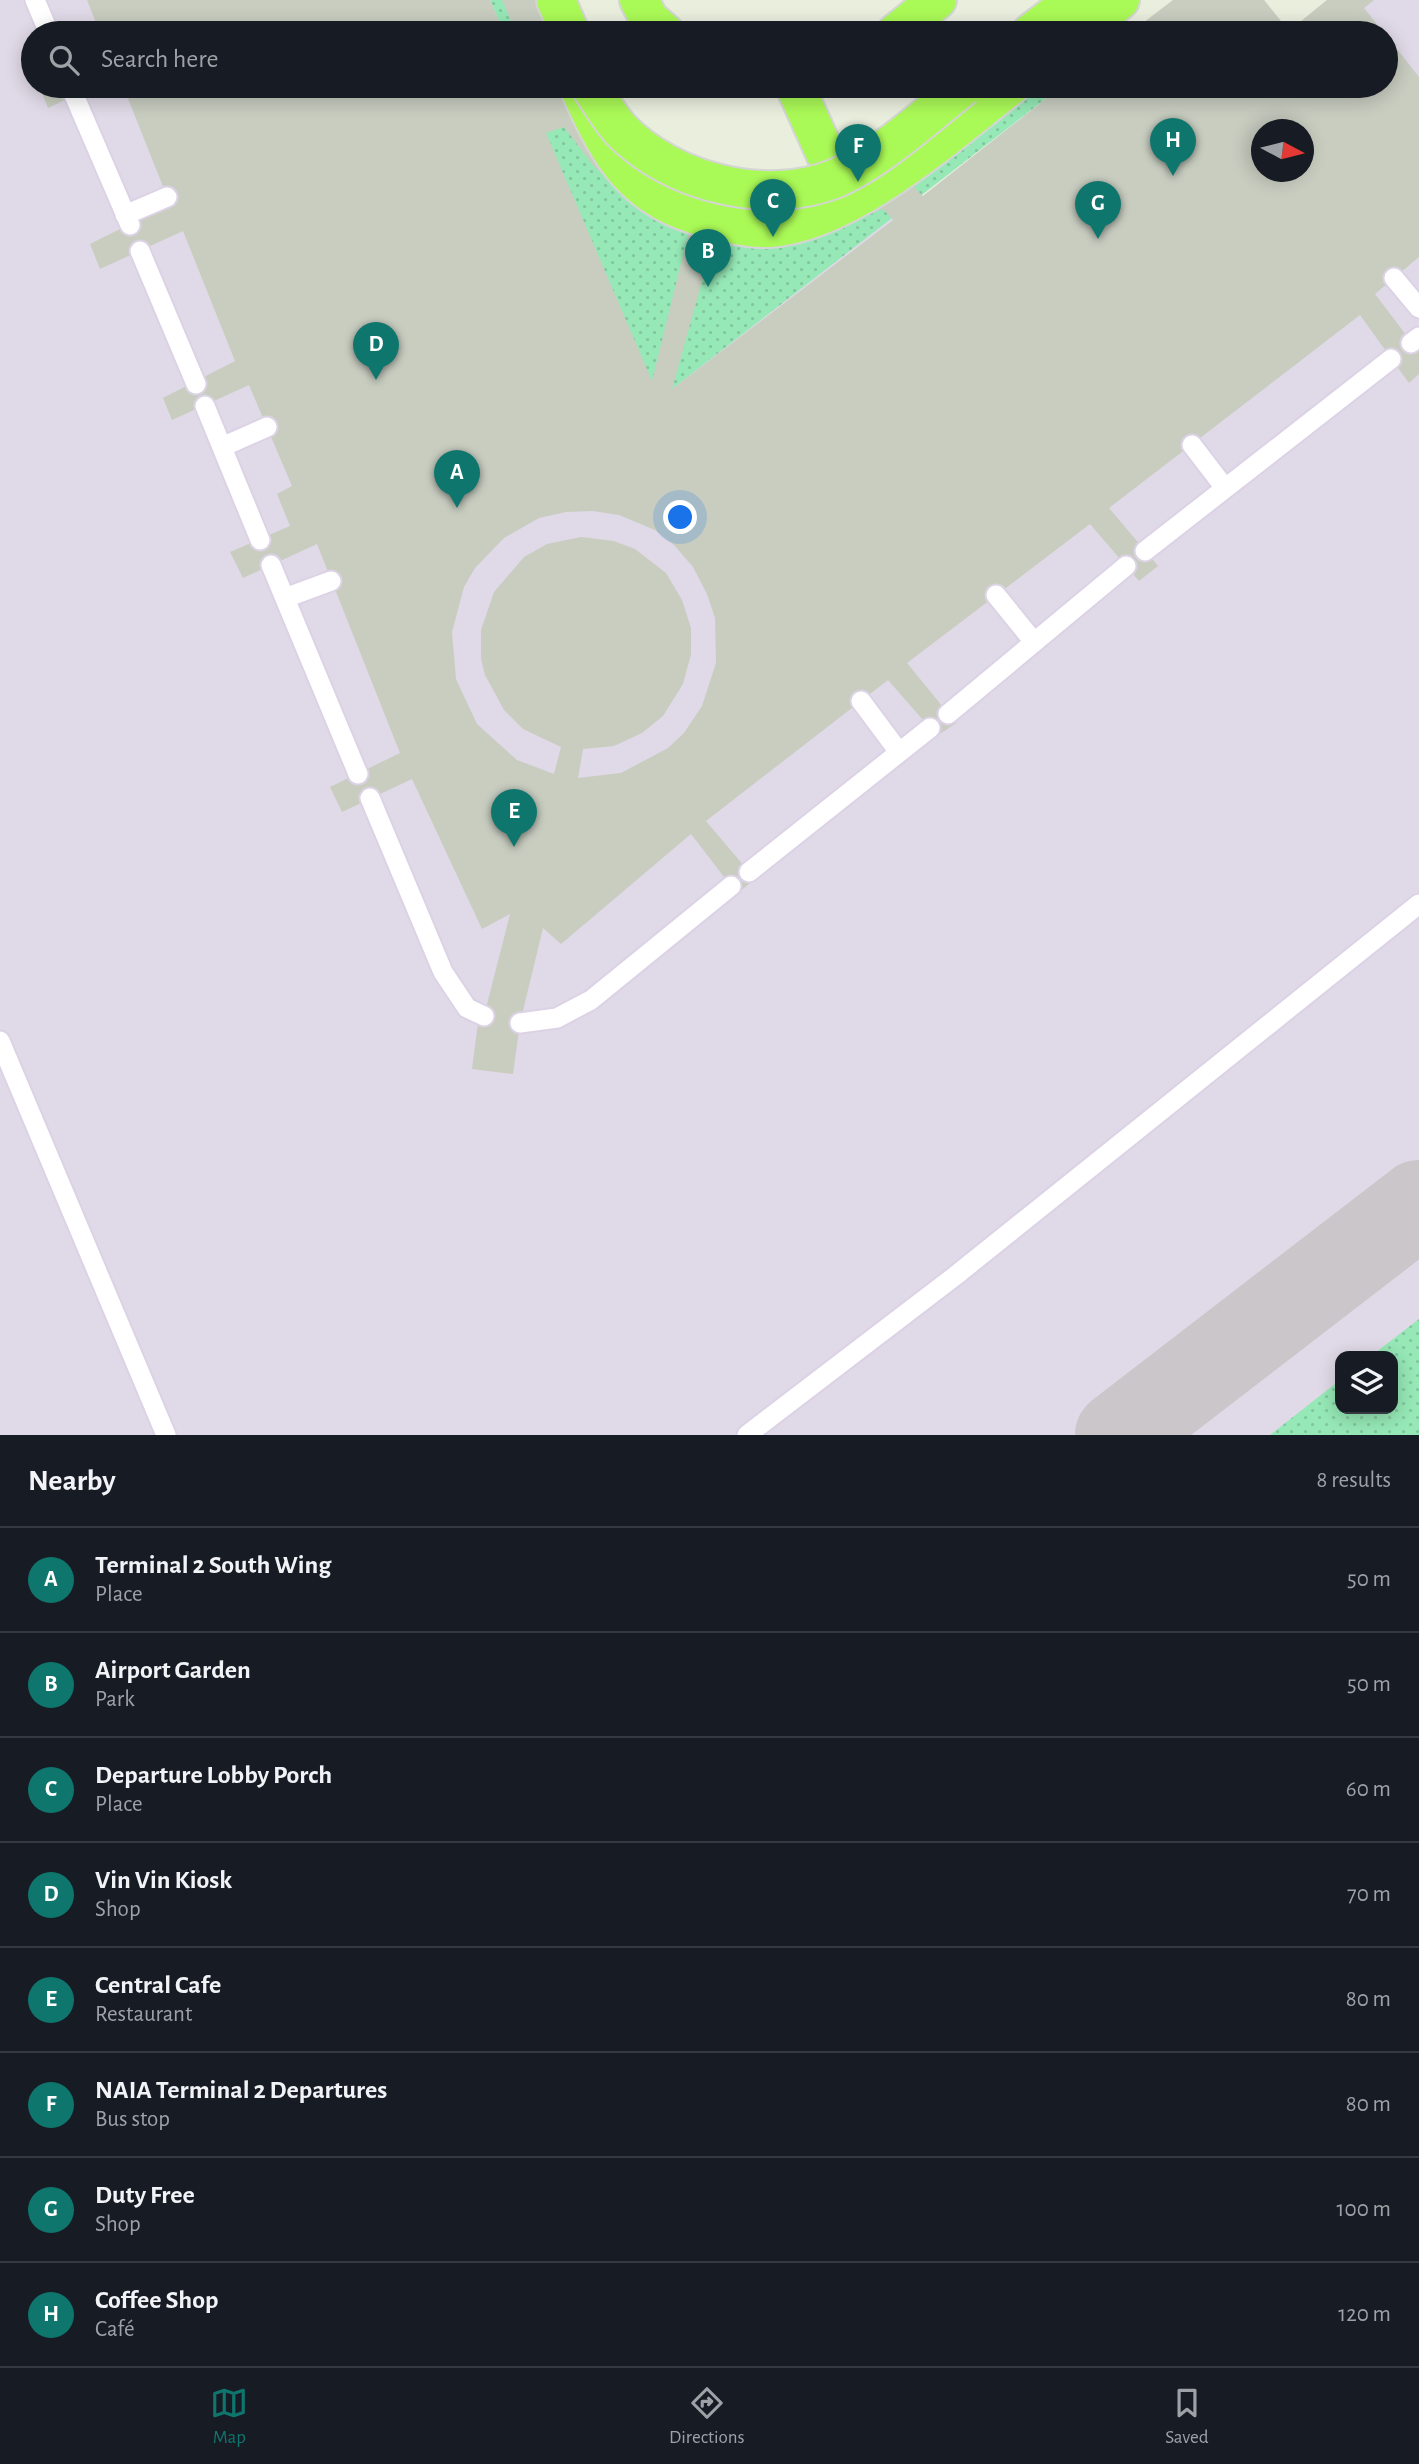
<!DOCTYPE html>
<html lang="en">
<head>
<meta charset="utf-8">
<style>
	:root { --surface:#171b24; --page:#20242c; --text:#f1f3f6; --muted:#9ea1a6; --line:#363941; --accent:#0f766e }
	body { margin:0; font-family:"Alegreya Sans",sans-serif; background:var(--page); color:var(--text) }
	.controls { position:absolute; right:21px; bottom:21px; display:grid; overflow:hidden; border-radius:14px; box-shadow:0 4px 18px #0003 }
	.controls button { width:63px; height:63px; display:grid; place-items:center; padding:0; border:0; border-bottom:2px solid var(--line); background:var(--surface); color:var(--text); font:35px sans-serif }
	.compass { position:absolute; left:1251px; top:119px; width:63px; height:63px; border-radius:50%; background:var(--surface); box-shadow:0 4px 18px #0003; rotate:97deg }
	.you { position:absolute; left:681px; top:518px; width:24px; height:24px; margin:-18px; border:5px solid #fff; border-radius:50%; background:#1a73e8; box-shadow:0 0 0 10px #1a73e833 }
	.badge { display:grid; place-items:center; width:46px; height:46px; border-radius:50%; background:var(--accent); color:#fff; font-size:23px; font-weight:700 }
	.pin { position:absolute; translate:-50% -58px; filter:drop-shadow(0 2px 4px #0008) }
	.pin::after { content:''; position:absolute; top:37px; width:24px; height:21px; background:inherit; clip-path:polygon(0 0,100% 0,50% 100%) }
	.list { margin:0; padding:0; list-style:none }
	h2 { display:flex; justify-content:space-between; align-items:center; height:91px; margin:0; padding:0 28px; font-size:30px }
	h2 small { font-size:23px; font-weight:400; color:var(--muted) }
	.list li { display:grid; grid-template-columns:46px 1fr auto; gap:21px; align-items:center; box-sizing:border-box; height:105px; padding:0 28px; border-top:2px solid var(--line) }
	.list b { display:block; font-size:26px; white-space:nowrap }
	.list p { margin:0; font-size:23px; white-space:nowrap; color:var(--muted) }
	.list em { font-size:23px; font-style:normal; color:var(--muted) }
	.icon { flex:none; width:38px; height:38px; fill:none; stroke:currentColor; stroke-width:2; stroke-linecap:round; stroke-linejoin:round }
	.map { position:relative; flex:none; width:1419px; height:1435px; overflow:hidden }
	.search { position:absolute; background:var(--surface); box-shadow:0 4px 18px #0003; left:21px; right:21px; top:21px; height:77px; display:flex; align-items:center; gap:18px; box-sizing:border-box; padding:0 24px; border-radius:38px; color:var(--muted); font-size:26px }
	.sheet { height:931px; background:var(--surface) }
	nav { display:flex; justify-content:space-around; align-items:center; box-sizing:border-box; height:98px; border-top:2px solid var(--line); background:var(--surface); font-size:19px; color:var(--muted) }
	nav a { display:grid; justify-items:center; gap:4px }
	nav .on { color:var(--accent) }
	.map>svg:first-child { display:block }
</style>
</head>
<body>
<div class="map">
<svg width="1419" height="1435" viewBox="0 0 1419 1435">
	<defs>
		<pattern id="grass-dots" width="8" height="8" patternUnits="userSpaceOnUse" patternTransform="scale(1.75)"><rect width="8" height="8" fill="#96e8b6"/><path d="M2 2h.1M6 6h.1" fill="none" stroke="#81c79d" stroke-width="1.8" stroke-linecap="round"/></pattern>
	</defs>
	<rect width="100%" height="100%" fill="#e9eedd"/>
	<path fill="#e0d9e7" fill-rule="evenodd" d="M0,0H490L504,33H33V86H526L638,355L923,196L1062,86H1386V33H1130L1173,0H1264L1289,31L1327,0H1419V1435H0ZM1262,130H1304V172H1262ZM1340,1356H1393V1409H1340Z"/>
	<path fill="url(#grass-dots)" d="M490,0H550L564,33H504Z
		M526,86H586L606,116L783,196L980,86H1062L672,389L652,381L638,355Z
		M1419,1319V1435H1270L1340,1380V1409H1393V1356H1371Z"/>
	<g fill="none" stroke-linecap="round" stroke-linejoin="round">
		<path stroke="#cbc6ca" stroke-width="88" d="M1119,1435L1419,1204"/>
	</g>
	<path fill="#c8cdc0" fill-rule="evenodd" d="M87,0H490L504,33H100Z
		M502,0H550L564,33H516Z
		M1173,0H1264L1289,31L1327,0H1374L1364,8L1384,33H1130Z
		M1386,35L1419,77V257L1375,294L1419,352V374L1409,383L1360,315L1109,508L1158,566L1139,581L1090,524L907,663L956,723L937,736L888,680L706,821L755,879L744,888L738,893L731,886L691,834L561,944L543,928L520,1023L513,1074L472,1069L479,1015L484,1016L510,914L482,929L412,779L342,812L330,787L400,753L317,544L243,578L230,552L290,526L277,494L292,486L249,385L172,420L163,398L235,361L183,231L100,269L90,244L170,204L123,86H526L531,98L541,93L538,86H586L606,116L783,196L980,86H1043L914,187L923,196L1062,86H1386ZM564,127L593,165L616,188L690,227L652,381L546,133ZM1262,130H1304V172H1262ZM883,209L893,220L672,389L715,235L850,222ZM593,511L619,515L655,530L674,545L693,567L707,594L715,618L716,663L702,706L684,733L668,748L621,773L578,778L583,749L614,746L642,733L663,716L683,684L691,654V628L682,600L666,573L635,549L614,541L581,537L547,544L524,557L494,592L481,630V659L485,675L504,710L523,729L561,747L554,774L517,760L477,724L456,679L452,632L464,587L475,568L504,538L539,518L566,512Z
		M39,86H94L48,108Z"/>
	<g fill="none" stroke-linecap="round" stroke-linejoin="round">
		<defs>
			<path id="lane" d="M35,0L49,33
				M74,95L130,225
				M125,215L167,197
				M140,251L196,384
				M1394,278L1419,308
				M1411,343L1419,337
				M205,406L260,540
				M1192,445L1225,488
				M222,447L267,427
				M1145,551L1391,359
				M271,565L358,774
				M996,595L1034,642
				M285,598L331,581
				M861,701L899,752
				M948,714L1126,566
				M370,798L443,972L467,1008L484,1016
				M749,872L930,728
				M520,1023L557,1018L591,1000L731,886
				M0,1041L166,1435
				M747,1435L955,1276L1419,904"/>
			<path id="primary" d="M556,0L570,33
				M639,0L649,19L665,33
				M896,33L937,0
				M1031,33L1074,0
				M1078,33L1120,0
				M795,86L847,202
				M581,91C610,157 636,202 711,219C729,224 750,229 769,228C850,223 948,134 1010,86"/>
		</defs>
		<use href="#lane" stroke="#dcd2e5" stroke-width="23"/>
		<use href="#primary" stroke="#d5d5d5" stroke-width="42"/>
		<use href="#lane" stroke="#fff" stroke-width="19"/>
		<use href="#primary" stroke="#aafa57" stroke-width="38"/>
		<defs>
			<path id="primary-bridge" d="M590,86C600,100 609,117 621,130C671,182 766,206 834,179C877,161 927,115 964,86"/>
		</defs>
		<use href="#primary-bridge" stroke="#d5d5d5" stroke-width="42" stroke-linecap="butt"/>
		<use href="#primary-bridge" stroke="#aafa57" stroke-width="38"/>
	</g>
</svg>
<div class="controls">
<button><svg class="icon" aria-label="layers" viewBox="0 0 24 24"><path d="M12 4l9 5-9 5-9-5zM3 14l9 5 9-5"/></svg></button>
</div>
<svg class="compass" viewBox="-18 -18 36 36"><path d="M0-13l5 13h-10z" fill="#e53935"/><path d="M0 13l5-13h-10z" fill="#9ea1a6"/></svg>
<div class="you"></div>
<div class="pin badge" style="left:457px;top:508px">A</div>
<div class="pin badge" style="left:708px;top:287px">B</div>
<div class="pin badge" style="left:773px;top:237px">C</div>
<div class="pin badge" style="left:376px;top:380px">D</div>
<div class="pin badge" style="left:514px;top:847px">E</div>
<div class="pin badge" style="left:858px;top:182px">F</div>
<div class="pin badge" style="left:1098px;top:239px">G</div>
<div class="pin badge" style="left:1173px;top:176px">H</div>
<div class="search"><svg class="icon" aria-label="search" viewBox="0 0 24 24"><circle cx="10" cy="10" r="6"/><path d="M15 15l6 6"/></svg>Search here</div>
</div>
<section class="sheet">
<h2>Nearby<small>8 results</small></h2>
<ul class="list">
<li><span class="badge">A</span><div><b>Terminal 2 South Wing</b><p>Place</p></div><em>50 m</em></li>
<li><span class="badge">B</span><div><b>Airport Garden</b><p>Park</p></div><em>50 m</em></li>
<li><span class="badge">C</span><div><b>Departure Lobby Porch</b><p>Place</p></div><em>60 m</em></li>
<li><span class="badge">D</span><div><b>Vin Vin Kiosk</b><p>Shop</p></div><em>70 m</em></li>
<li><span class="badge">E</span><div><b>Central Cafe</b><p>Restaurant</p></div><em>80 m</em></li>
<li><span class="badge">F</span><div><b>NAIA Terminal 2 Departures</b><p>Bus stop</p></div><em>80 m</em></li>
<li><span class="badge">G</span><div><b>Duty Free</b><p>Shop</p></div><em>100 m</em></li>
<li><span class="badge">H</span><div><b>Coffee Shop</b><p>Café</p></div><em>120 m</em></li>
</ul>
</section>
<nav>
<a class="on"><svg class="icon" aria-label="map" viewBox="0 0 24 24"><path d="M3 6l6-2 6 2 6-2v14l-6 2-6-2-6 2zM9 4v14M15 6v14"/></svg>Map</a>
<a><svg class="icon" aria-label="directions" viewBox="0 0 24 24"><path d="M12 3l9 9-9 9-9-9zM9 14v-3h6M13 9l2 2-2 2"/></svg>Directions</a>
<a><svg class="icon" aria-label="saved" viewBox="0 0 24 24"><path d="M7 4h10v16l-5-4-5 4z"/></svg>Saved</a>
</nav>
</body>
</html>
